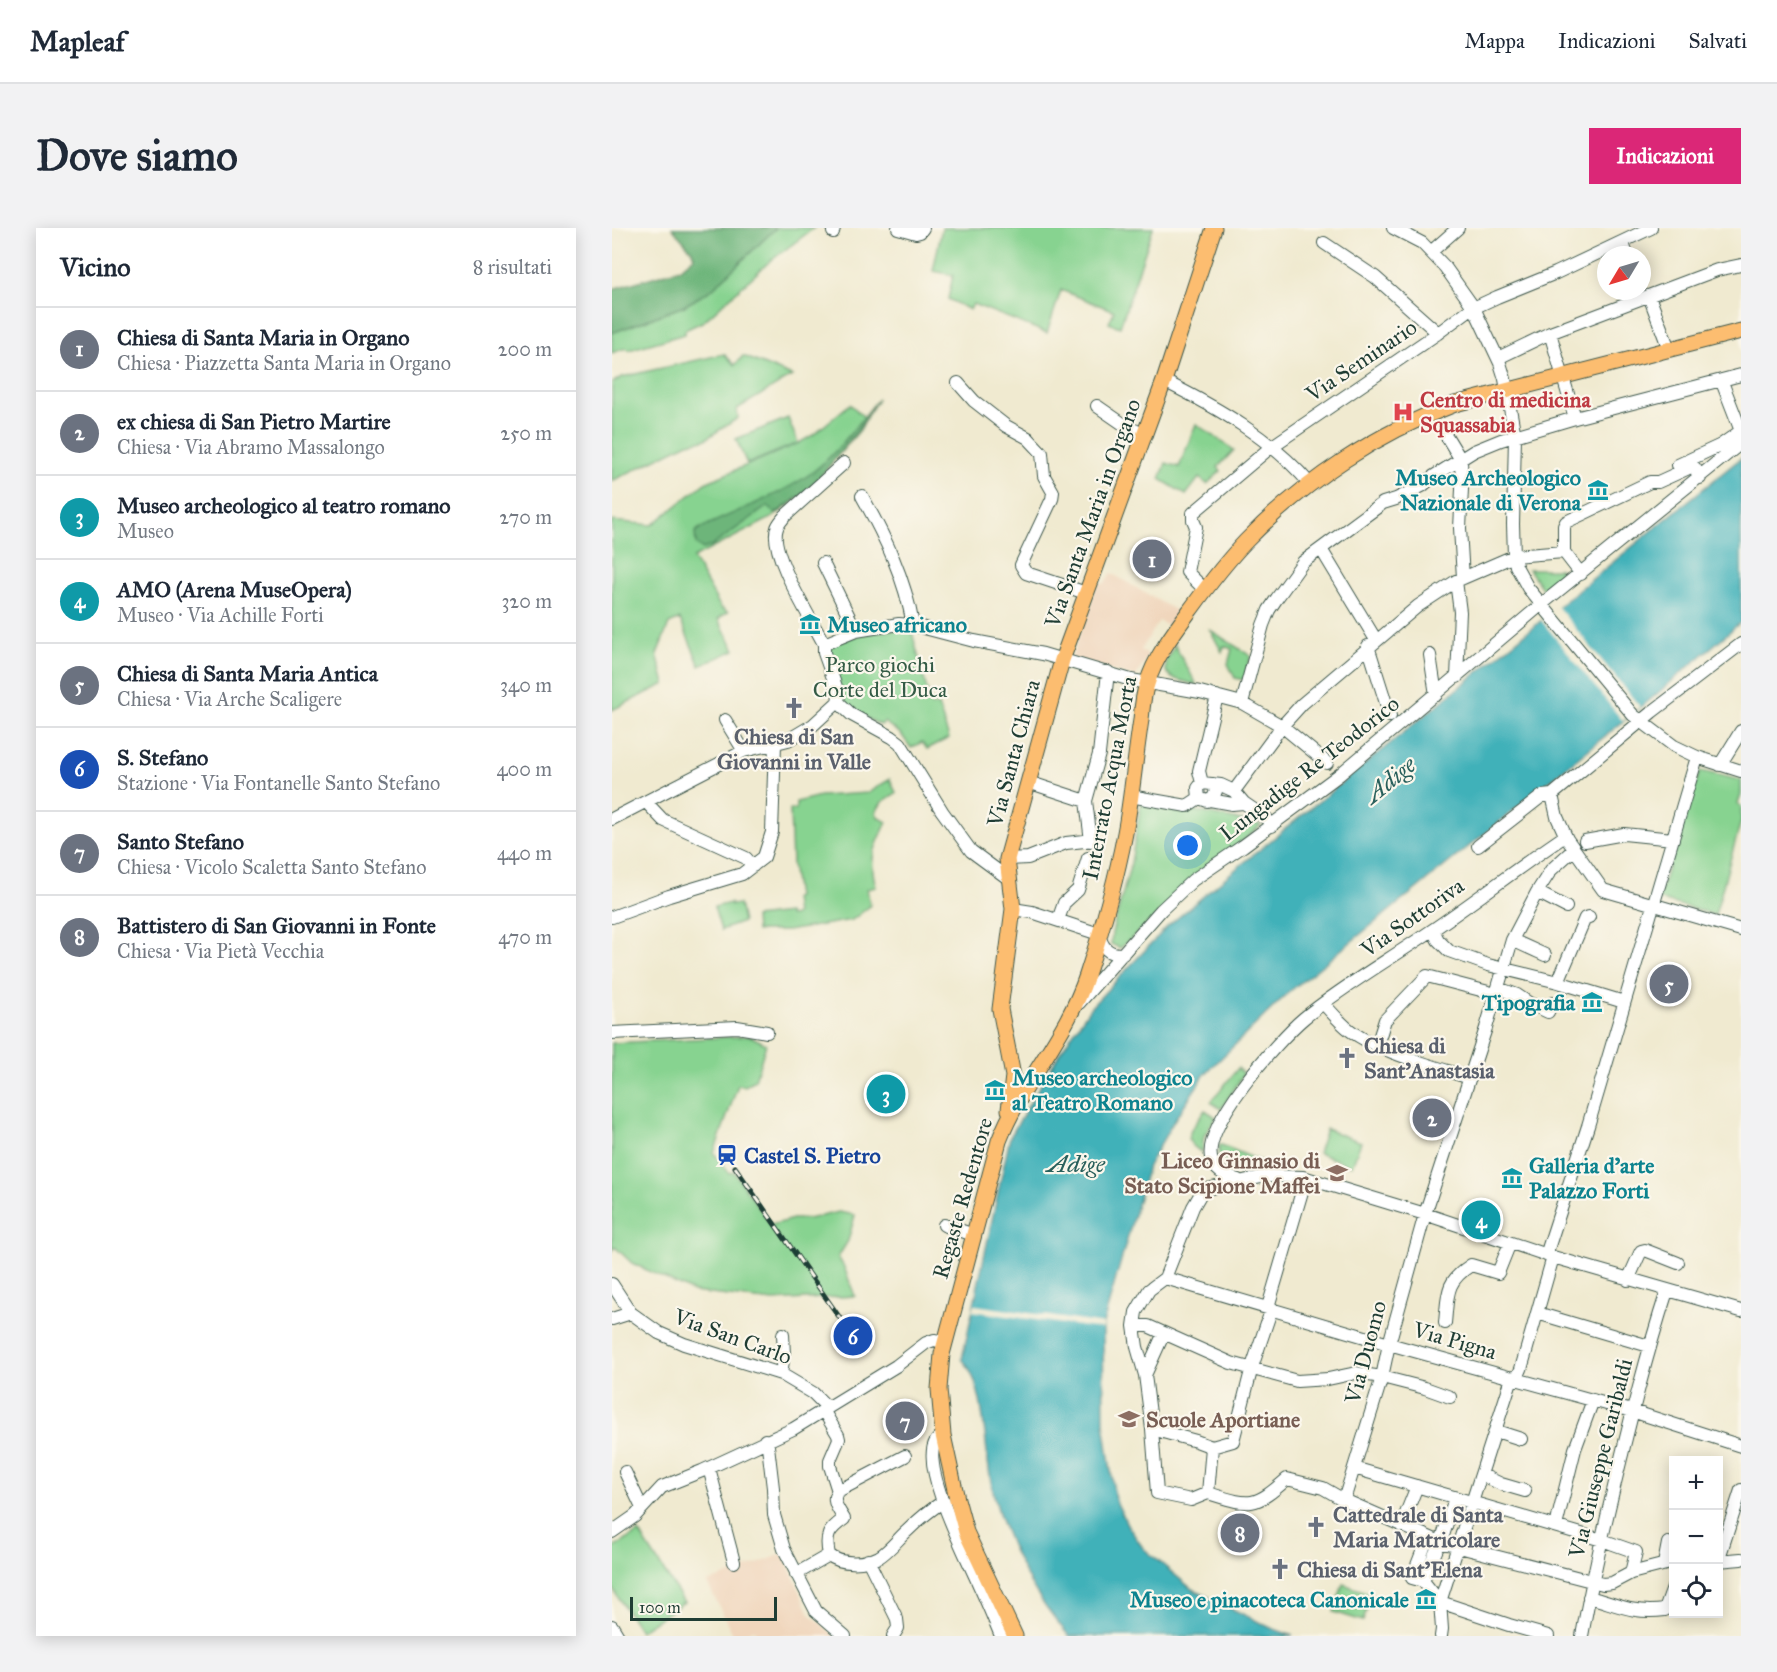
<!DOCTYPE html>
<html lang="it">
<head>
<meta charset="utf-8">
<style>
	:root { --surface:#fff; --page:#f2f2f3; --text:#1f2937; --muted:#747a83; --line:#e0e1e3; --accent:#db2777 }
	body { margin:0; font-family:"IM FELL Great Primer",serif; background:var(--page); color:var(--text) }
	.controls { position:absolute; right:18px; bottom:18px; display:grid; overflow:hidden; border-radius:0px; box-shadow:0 3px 15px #0003 }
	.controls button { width:54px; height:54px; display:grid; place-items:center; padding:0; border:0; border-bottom:2px solid var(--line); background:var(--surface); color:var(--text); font:30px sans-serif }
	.compass { position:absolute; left:985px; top:18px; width:54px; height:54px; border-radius:50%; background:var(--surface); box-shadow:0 3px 15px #0003; rotate:232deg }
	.scale { position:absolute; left:18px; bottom:15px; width:147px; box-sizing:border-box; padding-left:6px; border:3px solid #1f3d34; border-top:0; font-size:16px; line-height:21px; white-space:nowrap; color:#1f3d34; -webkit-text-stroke:4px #fbf7ec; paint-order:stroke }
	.you { position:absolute; left:576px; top:618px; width:21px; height:21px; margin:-15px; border:4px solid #fff; border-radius:50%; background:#1a73e8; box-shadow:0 0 0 9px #1a73e833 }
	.badge { display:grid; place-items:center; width:39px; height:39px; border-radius:50%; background:var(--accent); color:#fff; font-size:20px; font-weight:700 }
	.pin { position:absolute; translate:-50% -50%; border:3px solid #fff; box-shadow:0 2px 6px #0006 }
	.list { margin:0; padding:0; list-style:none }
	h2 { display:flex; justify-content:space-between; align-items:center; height:78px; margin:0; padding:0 24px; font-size:26px }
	h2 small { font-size:20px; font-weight:400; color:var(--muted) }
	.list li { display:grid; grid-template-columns:39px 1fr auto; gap:18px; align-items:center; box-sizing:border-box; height:84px; padding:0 24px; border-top:2px solid var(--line) }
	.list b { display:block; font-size:22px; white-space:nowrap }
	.list p { margin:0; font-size:20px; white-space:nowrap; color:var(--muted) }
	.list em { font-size:20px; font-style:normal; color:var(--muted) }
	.icon { flex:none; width:33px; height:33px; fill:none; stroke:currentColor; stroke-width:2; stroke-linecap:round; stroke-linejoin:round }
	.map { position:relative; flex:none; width:1129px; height:1408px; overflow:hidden; border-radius:0px }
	header { display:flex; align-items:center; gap:36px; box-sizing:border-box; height:84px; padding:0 30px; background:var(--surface); border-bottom:2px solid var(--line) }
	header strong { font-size:28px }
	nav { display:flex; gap:33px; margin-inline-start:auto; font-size:21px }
	.intro { display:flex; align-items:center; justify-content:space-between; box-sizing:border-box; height:144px; padding:0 36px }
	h1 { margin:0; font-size:42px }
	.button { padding:15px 27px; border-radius:0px; background:var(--accent); color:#fff; font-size:21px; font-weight:700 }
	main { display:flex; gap:36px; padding:0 36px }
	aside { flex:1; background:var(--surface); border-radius:0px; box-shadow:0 3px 15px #0003 }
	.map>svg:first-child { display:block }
</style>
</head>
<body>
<header>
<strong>Mapleaf</strong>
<nav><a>Mappa</a><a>Indicazioni</a><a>Salvati</a></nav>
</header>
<div class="intro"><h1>Dove siamo</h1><a class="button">Indicazioni</a></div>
<main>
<aside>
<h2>Vicino<small>8 risultati</small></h2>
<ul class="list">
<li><span class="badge" style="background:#6b7280">1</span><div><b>Chiesa di Santa Maria in Organo</b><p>Chiesa · Piazzetta Santa Maria in Organo</p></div><em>200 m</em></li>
<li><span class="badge" style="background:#6b7280">2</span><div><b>ex chiesa di San Pietro Martire</b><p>Chiesa · Via Abramo Massalongo</p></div><em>250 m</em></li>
<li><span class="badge" style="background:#0f9aa8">3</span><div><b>Museo archeologico al teatro romano</b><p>Museo</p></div><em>270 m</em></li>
<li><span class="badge" style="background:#0f9aa8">4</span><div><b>AMO (Arena MuseOpera)</b><p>Museo · Via Achille Forti</p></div><em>320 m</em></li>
<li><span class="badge" style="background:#6b7280">5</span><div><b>Chiesa di Santa Maria Antica</b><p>Chiesa · Via Arche Scaligere</p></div><em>340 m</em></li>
<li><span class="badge" style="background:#1a4fb4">6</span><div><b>S. Stefano</b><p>Stazione · Via Fontanelle Santo Stefano</p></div><em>400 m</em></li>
<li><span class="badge" style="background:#6b7280">7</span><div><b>Santo Stefano</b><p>Chiesa · Vicolo Scaletta Santo Stefano</p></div><em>440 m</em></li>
<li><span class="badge" style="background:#6b7280">8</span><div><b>Battistero di San Giovanni in Fonte</b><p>Chiesa · Via Pietà Vecchia</p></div><em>470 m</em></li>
</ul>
</aside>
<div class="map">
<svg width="1129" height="1408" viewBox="0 0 1129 1408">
	<rect width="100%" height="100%" fill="#fbf7ec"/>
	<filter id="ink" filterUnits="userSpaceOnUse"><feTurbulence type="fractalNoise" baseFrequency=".0167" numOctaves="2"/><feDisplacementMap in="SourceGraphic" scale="12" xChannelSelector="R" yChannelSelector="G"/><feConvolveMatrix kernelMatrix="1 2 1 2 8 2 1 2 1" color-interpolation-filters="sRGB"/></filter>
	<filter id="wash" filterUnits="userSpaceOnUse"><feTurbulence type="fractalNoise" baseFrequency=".008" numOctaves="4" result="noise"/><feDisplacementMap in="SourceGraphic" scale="24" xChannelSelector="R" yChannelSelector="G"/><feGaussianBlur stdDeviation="1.35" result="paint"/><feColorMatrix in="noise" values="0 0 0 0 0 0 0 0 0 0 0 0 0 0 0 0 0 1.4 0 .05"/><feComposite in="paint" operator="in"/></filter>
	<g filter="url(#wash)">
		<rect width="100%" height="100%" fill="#f0ead0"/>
		<path fill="#f0d6bc" d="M499,345L566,384L556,398L547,393L529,422L537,428L523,449L459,431L486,354L492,356Z
			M171,1326L198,1386L223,1408H145L142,1401L122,1408L95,1355Z"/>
		<path fill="#87d390" stroke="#538862" stroke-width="1.5" d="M164,0H202L157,34L92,93L73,102V106L17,122L14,120L0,125V105L72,78L99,62Z
			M330,0H541L508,99L497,95L502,83L449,62L435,105L361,76L358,82L336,71L341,47L321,43Z
			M112,126L123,137L131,128L180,148L125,181L126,190L92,212L76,215L0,253V155L10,149Z
			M238,176L254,191L248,202L194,265L161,289L81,330L109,380L116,384L106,391L123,422L88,438L68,391L57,396L45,426L53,456L0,482V293L40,297L93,255L187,215L201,207Z
			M176,190L186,215L135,236L124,211Z
			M584,196L622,222L606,239L609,243L595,256L587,250L574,267L548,251L554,235L567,239Z
			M917,341H948V349L931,362Z
			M299,400L319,478L326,477L337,510L315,521L310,514L299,520L289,506L272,494L269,497C258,492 245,487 236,477C225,466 221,434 216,418L248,406Z
			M598,402L639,428L632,452L623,450L616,436L620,421L612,418L610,424Z
			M563,417V418L585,457L560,450L554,443V433Z
			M1088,543L1129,552V567L1126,576L1129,578V593L1103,687L1046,671Z
			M278,551L284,565L270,574L264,584L266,589L275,594C263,620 256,629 264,659L255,661L258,678L240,692L175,703H144L143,689L176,685L177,688L184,687L182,670L185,669L180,636L178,582L184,581V574L208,568L256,565Z
			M530,571L649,597L508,720L499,716L500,705L519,635Z
			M118,675L119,677L127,676L131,694L109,702L102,679Z
			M138,808L154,816L143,852L133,858L126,857L102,925L117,945L122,944L159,997L181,991H196L227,984L243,987L236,1013L226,1029L232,1039L243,1068L161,1073L81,1064L20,1035L3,1019L0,1023V815Z
			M626,840L632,846L609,881L599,874Z
			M593,882L604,889L592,908L590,925L580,917L576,911L579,902Z
			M714,901L749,914L740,938L706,925Z
			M607,916L651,934L632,941L607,929Z
			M27,1304L72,1374L28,1403L0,1360V1321Z
			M731,1356L760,1366L751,1393L722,1384Z"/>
		<path fill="#6db57a" stroke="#467957" stroke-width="1.5" d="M60,0H164L99,62L72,78L0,105V61L68,41L82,29L80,23Z
			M266,171L246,202L214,242L193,264L163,286L156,278L101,317L91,321L84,316L83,304L87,301C123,283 165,269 198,246C225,226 245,197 266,171Z"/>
		<path fill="#40b1b9" stroke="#307776" stroke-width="1.5" d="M1129,230V394L1039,471L677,764L593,846L563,891L536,938L491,1096L492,1195L503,1271L516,1298L531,1320L580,1361L659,1400L681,1408H457C418,1363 391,1313 379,1254C372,1219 374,1157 350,1131L398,909L447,826L478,780L556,698L614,649Z"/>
		<path fill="#f0ead0" d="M945,378L1028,479L1011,493L929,392Z
			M362,1077L491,1096V1101L360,1083Z"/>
	</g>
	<g filter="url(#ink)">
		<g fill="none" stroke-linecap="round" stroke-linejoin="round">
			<defs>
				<path id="minor" d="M286,0L304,5L308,4L311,0
					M781,0L810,15L833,39L862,80L888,135L893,151L903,209L901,296L902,328L904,338L916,360L1021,487L1062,518L1085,529L1129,543
					M221,4L222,0
					M712,15L763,49L826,105
					M1011,15L1015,27
					M820,23L846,0
					M1037,68L1057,121
					M938,105L963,190
					M886,130L938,105L1105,42L1129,37
					M552,153C606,180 659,210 699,257
					M346,155L362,173L394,198L416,210L430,225L432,248L441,264L440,271L409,337L414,345L474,365
					M485,178L514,198L533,207
					M835,209L849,232L850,261L848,300L851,350
					M1066,237L1109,217L1129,203L1110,154
					M250,268C273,309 293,350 301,397
					M709,321L764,412
					M211,335L244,403
					M969,346L952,324V298L954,294L1038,254H1046L1079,239L1083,240L1088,250
					M844,353L848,384L845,449
					M593,362L575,344L584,299L581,292V285L659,219L826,105L857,82L885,69L944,45L1039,0
					M212,416C200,392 156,324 165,300C166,296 170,292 173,288L232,235
					M756,418L778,488
					M818,427L824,467
					M226,474L240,487L280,509L288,515L330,583L359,623L397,651
					M630,475L651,397L657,382L665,370L691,334L771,275L784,271L810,258L822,248L862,223L889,212L963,190L1129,147
					M113,492L132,523
					M1108,537L1129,503
					M416,554L474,573
					M590,555L587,543L605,468
					M601,556L604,563L601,570L595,573L587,570L586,560L590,555L609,557L622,563L632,575L654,590L660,598
					M622,563L670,498L690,476L806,378L844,353L902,328L952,324
					M940,567L945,589L955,611L991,662L1129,702
					M940,567L1040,484L1129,416
					M518,568L575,578L587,570
					M598,572L620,576L632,575
					M34,574L51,592L134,630L141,638
					M0,591L132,523L176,512L201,497L226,474L227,467L212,425V416L244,403L287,396L301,397L362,413L431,426L519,452L588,464L630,475L670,498L715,535
					M479,613L474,573L487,526L496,444
					M973,613L1012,606L1061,611
					M866,618L930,568L940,567
					M395,631L416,630L454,615L482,612
					M925,664L954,679
					M401,681L420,684L487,706C490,720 497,727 511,726
					M0,689L57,668L130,646L152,629L160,604L163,516
					M446,692L452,675L466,662L476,630
					M821,702L826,712L837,723L876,737L946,754L1012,774
					M900,712L933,727
					M946,754L973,690L977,689
					M886,760L905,767L917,775L936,784L940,775
					M467,775L549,682L581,652L631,618L727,547L930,376L1129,215
					M712,776C719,784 726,792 734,799C760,822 824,839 858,850
					M0,805L125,799L155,804
					M765,817L773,792L815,748L884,766
					M626,952C617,949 606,945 601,935C583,904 668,810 692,790C731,758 777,732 819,703C865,672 908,638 953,608
					M332,997L362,1007
					M934,1027L976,898L1085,529
					M553,1050L777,1116L1020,1183L1129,1218
					M1016,1052L1029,1023L1033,1022L1066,1035
					M0,1056L19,1085L47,1105L72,1116L169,1146L201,1165L215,1179
					M656,1079L694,950
					M925,1085L1037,1118
					M0,1091L19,1085
					M833,1095C836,1066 833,1054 859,1037L886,1045L898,1015
					M522,1098H536L619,1135L685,1153L716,1151L744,1145L770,1149L813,1160L838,1169
					M169,1146L172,1126L171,1106
					M533,1147L552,1105
					M211,1182L226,1207L227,1211L218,1232V1238L226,1263C218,1272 227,1282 232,1291C216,1302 213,1308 217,1327C229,1337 253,1336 267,1329C277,1323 286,1311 295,1303C306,1292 318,1282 332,1273
					M540,1201L584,1213L600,1219
					M884,1203L909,1211
					M331,1207C329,1209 326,1210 324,1213C307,1238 356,1331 367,1357C375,1374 382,1391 389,1408
					M153,1212L156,1218L161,1260L162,1287L172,1321L204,1383L233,1408
					M600,1219L621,1213L640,1139L660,1080
					M97,1240L122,1334
					M742,1240L990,1312L1024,1324L1019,1345
					M13,1244L30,1280
					M870,1247L889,1256L913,1263
					M226,1263L293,1228
					M596,1265L579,1272L545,1265L540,1201L533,1147L525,1119L522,1098L524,1084L537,1062L553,1050L581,979L588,967L595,961L654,948L691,949L813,986L941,1029L1129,1083
					M596,1265C638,1278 641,1281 675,1251L711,1260L732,1272L828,1314L991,1356L1000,1355L1019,1345L1062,1334
					M596,1265L600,1219
					M732,1272L770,1149L777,1116L813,986L874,800L900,712L925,664L939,642L961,622
					M789,1298L805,1258
					M944,1298L963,1221L981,1172
					M0,1304L23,1288L50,1259L90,1243L181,1201L284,1138L314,1115L322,1112L333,1114
					M829,1314L843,1270
					M256,1332L285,1391L286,1400L281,1408
					M1106,1333L1129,1262
					M1106,1333L1129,1331
					M1052,1336L1056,1315
					M184,1346L217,1327
					M811,1353L800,1350L816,1309
					M811,1353L828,1314
					M811,1353L828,1374
					M977,1369C1007,1377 1020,1386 1053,1382L1062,1357
					M828,1374L897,1397L936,1408
					M0,1398L6,1408
					M829,1408L830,1401L828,1374L900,1150L906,1148L909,1141L941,1029
					M970,1408C979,1358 990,1309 1002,1259C1018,1193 1034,1128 1055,1063"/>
				<path id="major" d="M397,882L401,848L388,781L401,681L395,631L450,432L552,153L602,0
					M403,1408L354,1304L345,1271L331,1207L327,1161L330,1126L387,913C410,854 455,808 475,747C490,701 504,653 513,605C520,568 523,530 529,492C530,480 531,467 535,456C543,428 565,400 582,377C598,355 615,333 634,313C692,253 765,205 843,176L1129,103"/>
			</defs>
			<use href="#minor" stroke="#3e574b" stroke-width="14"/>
			<use href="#major" stroke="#3e574b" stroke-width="17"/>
			<use href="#minor" stroke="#fff" stroke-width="12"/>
			<use href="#major" stroke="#fcbd6f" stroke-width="15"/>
			<defs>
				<path id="rail" d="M123,939L237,1103"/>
			</defs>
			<use href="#rail" stroke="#1f3d34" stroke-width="5"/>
			<use href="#rail" stroke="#fbf7ec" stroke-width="3" stroke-dasharray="9" stroke-linecap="butt"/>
		</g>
	</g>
	<defs>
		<symbol id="hospital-bare" viewBox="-9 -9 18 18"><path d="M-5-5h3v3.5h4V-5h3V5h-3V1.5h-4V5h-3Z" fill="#e0444e" stroke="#fbf7ec" stroke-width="2.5" paint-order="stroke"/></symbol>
		<symbol id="museum-bare" viewBox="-9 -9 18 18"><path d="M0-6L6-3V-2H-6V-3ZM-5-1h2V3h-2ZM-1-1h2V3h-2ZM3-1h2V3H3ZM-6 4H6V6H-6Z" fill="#0f9aa8" stroke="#fbf7ec" stroke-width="2.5" paint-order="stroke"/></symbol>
		<symbol id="church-bare" viewBox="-9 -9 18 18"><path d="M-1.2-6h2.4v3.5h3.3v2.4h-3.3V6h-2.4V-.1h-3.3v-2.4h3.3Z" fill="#6b7280" stroke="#fbf7ec" stroke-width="2.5" paint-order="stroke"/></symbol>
		<symbol id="station-bare" viewBox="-9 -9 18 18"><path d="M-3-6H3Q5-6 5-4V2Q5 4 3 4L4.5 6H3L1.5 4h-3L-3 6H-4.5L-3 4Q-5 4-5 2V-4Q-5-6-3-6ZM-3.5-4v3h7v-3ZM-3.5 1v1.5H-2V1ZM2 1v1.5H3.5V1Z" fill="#1a4fb4" stroke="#fbf7ec" stroke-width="2.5" paint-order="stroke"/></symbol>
		<symbol id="school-bare" viewBox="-9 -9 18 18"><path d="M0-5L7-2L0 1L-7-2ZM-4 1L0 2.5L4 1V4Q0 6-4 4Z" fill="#8d6e63" stroke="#fbf7ec" stroke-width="2.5" paint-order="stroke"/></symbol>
	</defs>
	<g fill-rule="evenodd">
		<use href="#hospital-bare" x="776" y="169" width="30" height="30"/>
		<use href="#museum-bare" x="971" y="247" width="30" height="30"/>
		<use href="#museum-bare" x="183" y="381" width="30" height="30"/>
		<use href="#church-bare" x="167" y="465" width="30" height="30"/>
		<use href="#museum-bare" x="965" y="759" width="30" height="30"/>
		<use href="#church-bare" x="720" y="815" width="30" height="30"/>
		<use href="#museum-bare" x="368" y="847" width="30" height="30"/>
		<use href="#station-bare" x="100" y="912" width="30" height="30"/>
		<use href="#school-bare" x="710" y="930" width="30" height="30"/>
		<use href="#museum-bare" x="885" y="935" width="30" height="30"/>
		<use href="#school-bare" x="502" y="1176" width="30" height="30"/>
		<use href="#church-bare" x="689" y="1284" width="30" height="30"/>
		<use href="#church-bare" x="653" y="1326" width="30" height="30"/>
		<use href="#museum-bare" x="799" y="1356" width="30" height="30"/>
	</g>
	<g text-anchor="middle" stroke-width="4.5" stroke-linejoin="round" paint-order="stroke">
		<g font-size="22" fill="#1f3d34" stroke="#fbf7ec">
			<text transform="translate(749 132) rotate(-34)" y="8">Via Seminario</text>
			<text transform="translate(480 285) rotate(-70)" y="8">Via Santa Maria in Organo</text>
			<text transform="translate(401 525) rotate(-75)" y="8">Via Santa Chiara</text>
			<text transform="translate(697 540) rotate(-38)" y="8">Lungadige Re Teodorico</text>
			<text transform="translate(497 550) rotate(-79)" y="8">Interrato Acqua Morta</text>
			<text transform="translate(800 689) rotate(-35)" y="8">Via Sottoriva</text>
			<text transform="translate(350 970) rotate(-74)" y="8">Regaste Redentore</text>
			<text transform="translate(121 1108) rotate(20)" y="8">Via San Carlo</text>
			<text transform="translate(843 1112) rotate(16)" y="8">Via Pigna</text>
			<text transform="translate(753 1124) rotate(-75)" y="8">Via Duomo</text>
			<text transform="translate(988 1230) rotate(-76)" y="8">Via Giuseppe Garibaldi</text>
		</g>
		<g font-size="22" font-weight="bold" fill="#be3a42" stroke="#fbf7ec" text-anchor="start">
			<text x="808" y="179">Centro di medicina<tspan x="808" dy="25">Squassabia</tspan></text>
		</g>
		<g font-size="22" font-weight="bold" fill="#0d838f" stroke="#fbf7ec" text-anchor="end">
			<text x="969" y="257">Museo Archeologico<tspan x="969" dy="25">Nazionale di Verona</tspan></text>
			<text x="215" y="404" text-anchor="start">Museo africano</text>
			<text x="963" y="782">Tipografia</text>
			<text x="400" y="857" text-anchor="start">Museo archeologico<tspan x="400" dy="25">al Teatro Romano</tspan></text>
			<text x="917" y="945" text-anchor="start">Galleria d'arte<tspan x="917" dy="25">Palazzo Forti</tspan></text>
			<text x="797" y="1379">Museo e pinacoteca Canonicale</text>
		</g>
		<g font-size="22" fill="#345b46" stroke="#fbf7ec">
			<text x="268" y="444">Parco giochi<tspan x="268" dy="25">Corte del Duca</tspan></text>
		</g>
		<g font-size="22" font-weight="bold" fill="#5b616d" stroke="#fbf7ec" text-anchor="start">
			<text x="182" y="516" text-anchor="middle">Chiesa di San<tspan x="182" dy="25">Giovanni in Valle</tspan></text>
			<text x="752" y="825">Chiesa di<tspan x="752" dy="25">Sant'Anastasia</tspan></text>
			<text x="721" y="1294">Cattedrale di Santa<tspan x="721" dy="25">Maria Matricolare</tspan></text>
			<text x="685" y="1349">Chiesa di Sant'Elena</text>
		</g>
		<g font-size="22" font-weight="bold" fill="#164399" stroke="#fbf7ec" text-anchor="start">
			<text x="132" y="935">Castel S. Pietro</text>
		</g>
		<g font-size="22" font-weight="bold" fill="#785e54" stroke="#fbf7ec" text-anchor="end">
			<text x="708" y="940">Liceo Ginnasio di<tspan x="708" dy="25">Stato Scipione Maffei</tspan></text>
			<text x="534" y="1199" text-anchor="start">Scuole Aportiane</text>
		</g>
		<g font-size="24" font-style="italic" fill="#29605c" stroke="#fbf7ec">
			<text transform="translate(778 552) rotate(-39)" y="8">Adige</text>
			<text x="464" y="944">Adige</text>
		</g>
	</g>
</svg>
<div class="controls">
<button>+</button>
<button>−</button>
<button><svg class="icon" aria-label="locate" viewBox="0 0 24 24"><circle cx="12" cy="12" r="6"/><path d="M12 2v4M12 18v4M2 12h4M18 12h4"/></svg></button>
</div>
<svg class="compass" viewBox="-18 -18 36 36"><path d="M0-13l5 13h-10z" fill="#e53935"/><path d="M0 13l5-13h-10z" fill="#747a83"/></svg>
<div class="scale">100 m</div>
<div class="you"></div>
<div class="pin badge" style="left:540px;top:331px;background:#6b7280">1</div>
<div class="pin badge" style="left:820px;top:890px;background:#6b7280">2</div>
<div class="pin badge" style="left:274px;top:866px;background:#0f9aa8">3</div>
<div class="pin badge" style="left:869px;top:992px;background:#0f9aa8">4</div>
<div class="pin badge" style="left:1057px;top:756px;background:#6b7280">5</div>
<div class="pin badge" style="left:241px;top:1108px;background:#1a4fb4">6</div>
<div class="pin badge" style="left:293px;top:1193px;background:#6b7280">7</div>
<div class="pin badge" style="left:628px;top:1305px;background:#6b7280">8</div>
</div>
</main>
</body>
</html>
